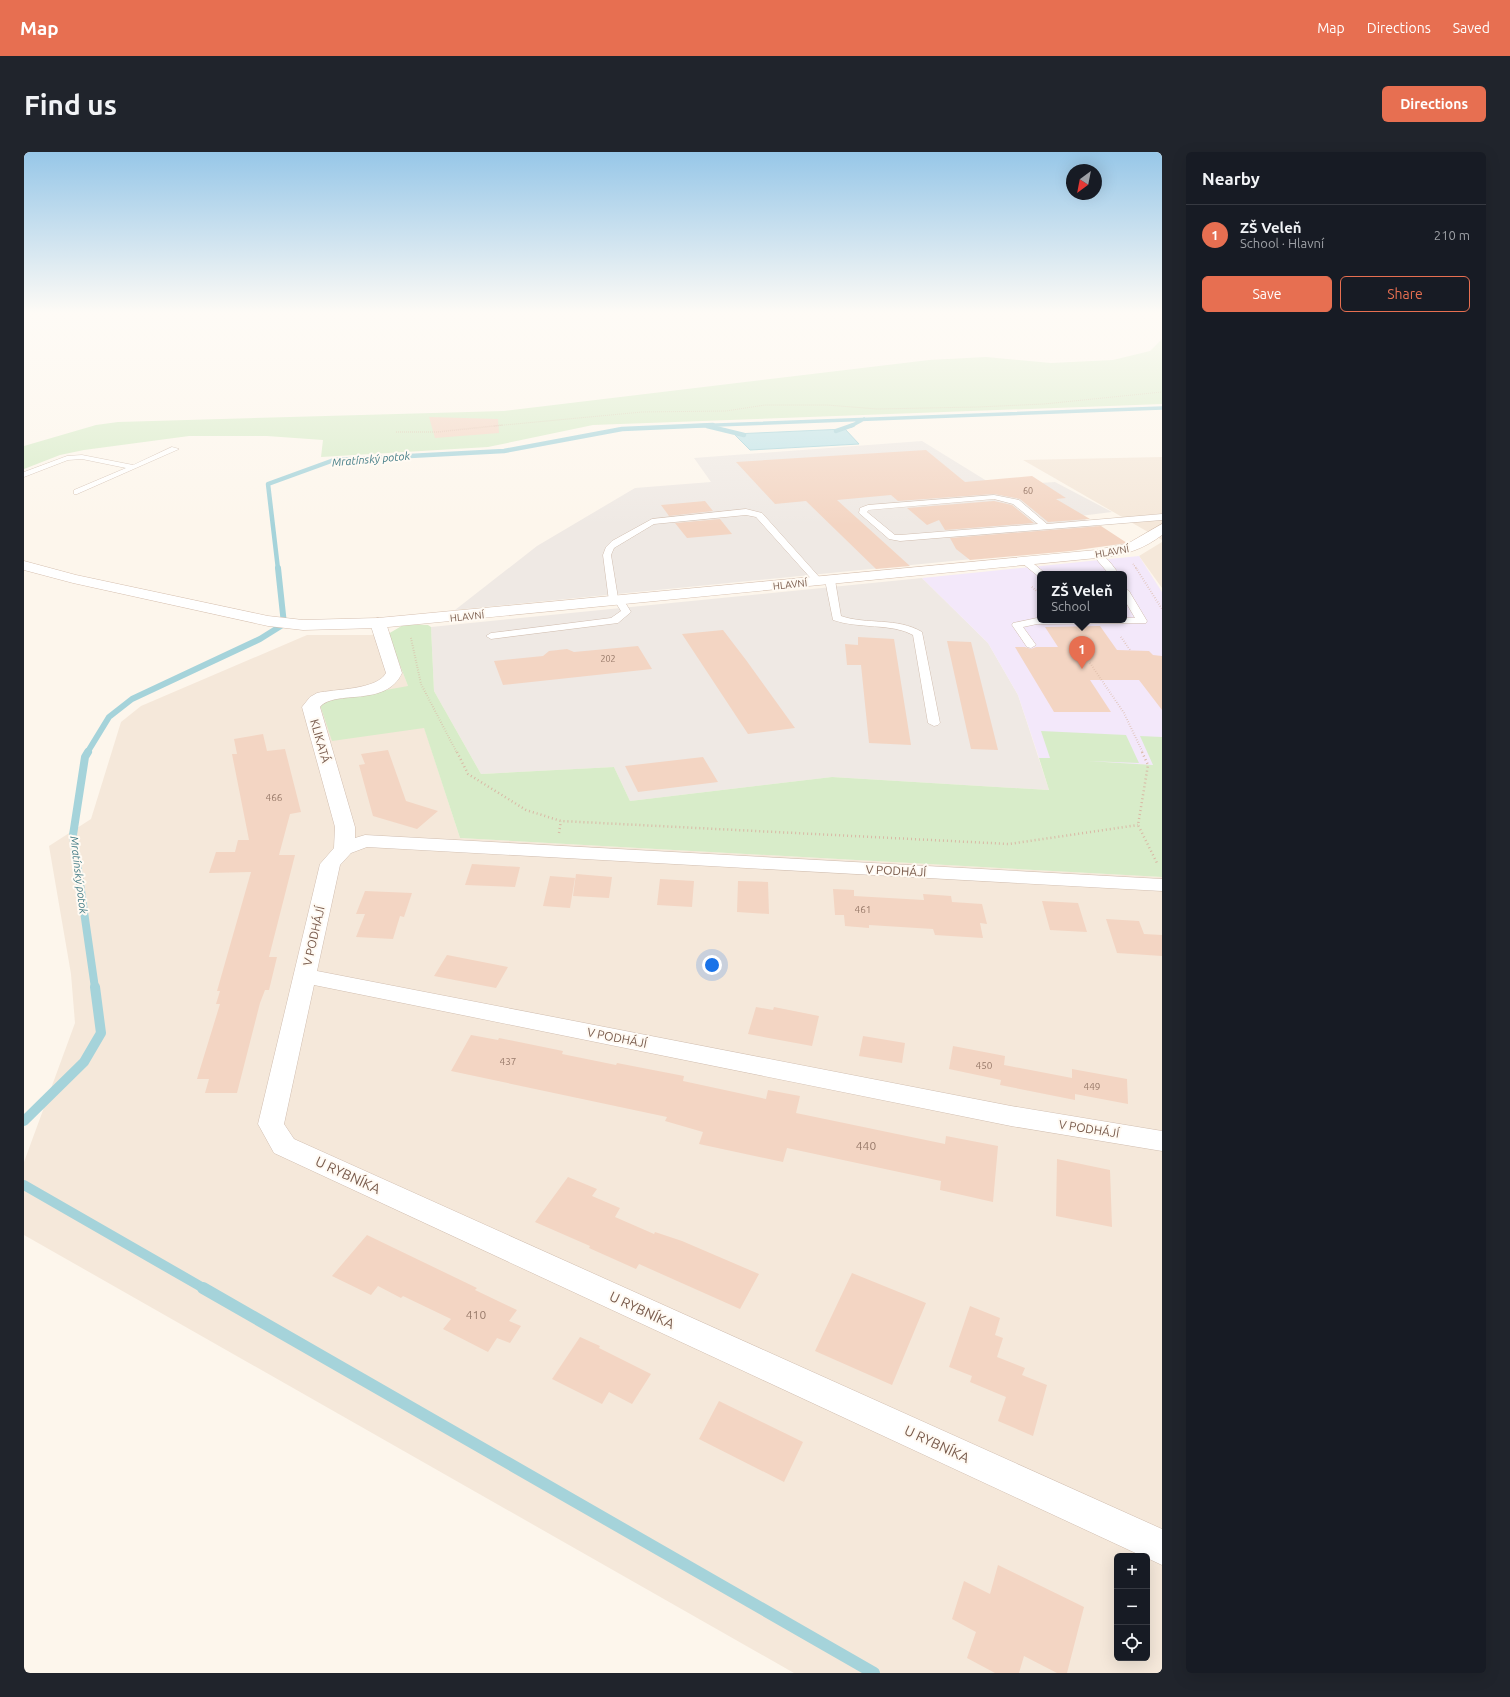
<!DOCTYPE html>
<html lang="en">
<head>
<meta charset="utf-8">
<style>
	:root { --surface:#171b24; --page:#20242c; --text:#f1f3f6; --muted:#9ea1a6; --line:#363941; --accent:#e76f51 }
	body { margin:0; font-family:Ubuntu,sans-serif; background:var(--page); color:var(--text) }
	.controls { position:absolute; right:12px; bottom:12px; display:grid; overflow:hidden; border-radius:6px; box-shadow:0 4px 16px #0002 }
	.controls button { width:36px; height:36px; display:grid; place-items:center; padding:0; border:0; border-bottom:1px solid var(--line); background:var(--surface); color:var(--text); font:20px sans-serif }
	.compass { position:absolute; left:1042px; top:12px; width:36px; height:36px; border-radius:50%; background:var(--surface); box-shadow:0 4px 16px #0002; rotate:212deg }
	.you { position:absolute; left:688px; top:813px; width:14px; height:14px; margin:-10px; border:3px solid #fff; border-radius:50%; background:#1a73e8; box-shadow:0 0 0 6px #1a73e833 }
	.badge { display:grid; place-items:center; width:26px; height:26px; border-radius:50%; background:var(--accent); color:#fff; font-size:13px; font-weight:700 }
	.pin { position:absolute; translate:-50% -33px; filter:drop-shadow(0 1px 2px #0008) }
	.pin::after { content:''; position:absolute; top:21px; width:14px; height:12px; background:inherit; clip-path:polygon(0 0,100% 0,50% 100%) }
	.popup { position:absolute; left:1013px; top:419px; width:90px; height:52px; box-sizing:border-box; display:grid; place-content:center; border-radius:6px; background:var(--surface); filter:drop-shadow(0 1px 3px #0005); font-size:13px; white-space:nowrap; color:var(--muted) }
	.popup b { font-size:15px; color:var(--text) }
	.popup::after { content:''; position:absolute; left:50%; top:100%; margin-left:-8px; border:8px solid transparent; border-top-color:var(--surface) }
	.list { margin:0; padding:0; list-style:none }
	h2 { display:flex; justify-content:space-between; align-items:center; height:52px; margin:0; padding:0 16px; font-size:17px }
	h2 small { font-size:13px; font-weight:400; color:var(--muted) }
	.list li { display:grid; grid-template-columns:26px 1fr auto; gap:12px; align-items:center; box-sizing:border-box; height:60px; padding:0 16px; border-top:1px solid var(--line) }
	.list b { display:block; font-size:15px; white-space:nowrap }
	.list p { margin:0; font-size:13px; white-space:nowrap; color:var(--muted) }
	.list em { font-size:13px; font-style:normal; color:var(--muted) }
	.actions { display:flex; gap:8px; padding:12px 16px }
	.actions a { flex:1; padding:9px 0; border:1px solid var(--accent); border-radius:6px; text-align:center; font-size:14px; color:var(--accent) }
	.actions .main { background:var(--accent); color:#fff }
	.icon { flex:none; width:22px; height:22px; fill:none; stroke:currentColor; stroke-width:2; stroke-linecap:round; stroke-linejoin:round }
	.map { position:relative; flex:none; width:1138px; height:1521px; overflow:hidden; border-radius:6px }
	header { display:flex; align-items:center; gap:24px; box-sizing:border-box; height:56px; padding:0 20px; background:var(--accent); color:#fff }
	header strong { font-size:19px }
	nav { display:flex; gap:22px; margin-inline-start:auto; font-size:14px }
	.intro { display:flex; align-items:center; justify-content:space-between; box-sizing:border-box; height:96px; padding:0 24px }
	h1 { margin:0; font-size:28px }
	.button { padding:10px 18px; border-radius:6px; background:var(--accent); color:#fff; font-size:14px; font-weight:700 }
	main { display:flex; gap:24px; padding:0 24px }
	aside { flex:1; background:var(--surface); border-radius:6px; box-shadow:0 4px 16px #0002 }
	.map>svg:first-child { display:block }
</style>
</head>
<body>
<header>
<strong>Map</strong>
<nav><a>Map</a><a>Directions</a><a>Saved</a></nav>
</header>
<div class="intro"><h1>Find us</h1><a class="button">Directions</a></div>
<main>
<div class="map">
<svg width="1138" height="1521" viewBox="0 0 1138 1521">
	<rect width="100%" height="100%" fill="#fdf6ec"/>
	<path fill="#f5e8da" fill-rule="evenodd" d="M1138,305V388L999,308Z
		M1138,390V436L1115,404Z
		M364,482L400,575L436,686L1138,725V1521H770L0,1083V1010L51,871L47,822L25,694L67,667L97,570L117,554L283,483H345ZM1093,1404H1123V1506H1093Z"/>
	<path fill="#efe9e4" d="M898,289L971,334L1031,330L1088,360L1056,364L1101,392L431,458L513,394L611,336L687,330L670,306Z
		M898,426L964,491L994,543L1025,638L808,625L606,649L590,615L457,622L410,539L407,475Z"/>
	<path fill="#f3e8fa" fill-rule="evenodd" d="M1115,404L1138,440V614L1015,606L994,543L964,491L898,426ZM1016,422H1100V468H1016Z"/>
	<path fill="#d8ecc9" d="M1138,187V252L569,273L464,295L297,305L299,288L243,284H165L60,298L36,303L0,317V294L72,273L94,270L480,259L905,208L962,205L1027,211L1089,208L1126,199Z
		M381,472L404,473L407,475L410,539L457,622L590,615L606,649L808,625L1025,638L1015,606H1026L1017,579L1102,583L1115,611L1064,609L1129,613L1116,584L1138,585V725L436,686L400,576L308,589L296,553L307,548L384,534L364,482Z"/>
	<path fill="#bfe3e8" stroke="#a5d3da" d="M821,277L835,292L726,298L710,282Z"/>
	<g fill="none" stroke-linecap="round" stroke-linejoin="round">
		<path stroke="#a5d3da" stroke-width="3.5" d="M666,274L1138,256
			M827,274L840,267"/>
		<path stroke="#a5d3da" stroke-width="4.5" d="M683,274L720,283
			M812,279L829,273
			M254,417L244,332L310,308L480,299L598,277L689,273"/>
		<path stroke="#a5d3da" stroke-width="6" d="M63,601L85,565L108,547L236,487L260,472L254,416"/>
		<path stroke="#a5d3da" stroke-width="8" d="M64,600L61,605L49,683L71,836"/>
		<path stroke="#a5d3da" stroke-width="10" d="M0,969L60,910L77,881L71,835
			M0,1033L181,1137"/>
		<path stroke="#a5d3da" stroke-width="12" d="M179,1136L850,1521"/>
	</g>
	<path fill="#f3d5c3" d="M405,265L474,267L475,281L411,286Z
		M902,298L941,330L1008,324L1042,346L1032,347L1066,367L1024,370L996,347L970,342L874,349L867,343L813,348L886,414L852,417L782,349L751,352L712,310Z
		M681,349L689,359L645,364L637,353Z
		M970,349L988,353L1010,371L921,378L915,368L903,373L883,356Z
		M696,367L708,382L663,386L651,371Z
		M1077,374L1103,391L1047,399L946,408L932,397L926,386Z
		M1076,474L1093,498L1125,499L1129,503L1138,504V558L1115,528H1066L1087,560H1030L991,495H1001L1007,497L1012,495H1034L1021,475Z
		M699,478L722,508L771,576L724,582L658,482Z
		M834,485L870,487L887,593L845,591L837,513H823L821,492L834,493Z
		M923,489L947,490L974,598L947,597Z
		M614,494L628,517L479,533L470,509L519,504L525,499L543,497L550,500Z
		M239,582L243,599L261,597L277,660L266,662L255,703H271L245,805H253L245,838H241L236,851L213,941H181L185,927H173L196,852H192L196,839H193L227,720L185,721L192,700H211L214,688H225L208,602H213L210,587Z
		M364,598L382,649L414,659L393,677L349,664L335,613L341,612L337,602Z
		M679,605L694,630L614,640L601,614Z
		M448,712L496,715L491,735L441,733Z
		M552,722L588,725L585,746L549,744Z
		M526,724L551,726L546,756L519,754Z
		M636,727L670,729L668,755L633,753Z
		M714,729L744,730L745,762L713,760Z
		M809,737L830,738V744L900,748L899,742L927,744L928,750L958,752L963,772L956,771L959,786L911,783L909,777L845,773V776L821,774L820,763H811Z
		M341,739L388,741L380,765L376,764L369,787L332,785L341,762H332Z
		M1018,749L1054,751L1063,780L1026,778Z
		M1082,767L1115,769L1120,782L1138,783V804L1093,801Z
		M423,803L484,815L472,836L410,824Z
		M732,855L749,858L750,855L795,864L788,894L724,882Z
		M447,883L474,888L475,886L539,899L538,902L592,913L593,911L660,924L659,929L742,947L744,938L776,944L772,961L921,992L922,984L974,994L969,1050L916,1038L917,1029L763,996L759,1010L675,992L679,980L641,969L643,965L427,919Z
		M839,884L881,891L878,911L835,904Z
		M929,894L981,904L980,913L1048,926V917L1103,927L1104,952L1051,942V948L976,933L977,928L925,917Z
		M1033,1007L1086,1018L1088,1075L1032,1064Z
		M544,1025L573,1037L568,1044L596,1056L591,1065L630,1082L631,1080L658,1089L735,1122L716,1157L615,1112L612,1117L565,1096L566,1094L511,1070Z
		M343,1083L453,1136L451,1138L493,1158L485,1169L497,1174L486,1191L473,1186L464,1200L419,1177L427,1167L379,1144L377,1146L354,1134L347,1143L308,1124Z
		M828,1121L902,1151L868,1233L791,1199Z
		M946,1154L976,1166L971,1183L979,1186L973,1205L1001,1216L998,1223L1023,1233L1009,1284L974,1269L982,1245L946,1230L948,1224L925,1215Z
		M556,1185L576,1194L575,1196L627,1222L608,1252L585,1240L578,1252L528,1227Z
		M695,1249L779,1290L760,1330L675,1287Z
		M974,1413L1060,1455L1043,1521H1033L1000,1504L995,1521H971L943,1506L952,1480L928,1467L940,1429L966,1442Z"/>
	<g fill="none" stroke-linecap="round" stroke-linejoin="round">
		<defs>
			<path id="lane" d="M148,295L155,297L53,342H50V338L102,316L58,307L44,308L0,325V320L43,304L58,303L109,313Z
				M970,343L995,348L1023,372L1138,362V368L876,389L865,387L835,361L836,356L844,353ZM970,347L989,352L1014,372L876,383H871L843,360L845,358Z
				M722,357L738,361L797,427V431H791L732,365L722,363L630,372L590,396L587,403L594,446L599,447L607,460L594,471L467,487L462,484L467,481L587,466L597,459L592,451H587L585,449L579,403L582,395L588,389L628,367Z
				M1072,399C1081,402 1089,414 1095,422H1085L1068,402Z
				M1001,406L1004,407L1022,422L1014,424L998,411L996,409Z
				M806,425L811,428L817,464C843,473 873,465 898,480L916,571L914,573L910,574L904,571L889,483C868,471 834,477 809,468L801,428Z
				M1100,436L1105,439L1123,469L1122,471L1013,472L999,475L1012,493L1007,496L1003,495L988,473L989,471L1013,466H1016V468H1100V466H1111L1100,447Z"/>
			<path id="street" d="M354,466L360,468L362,471L378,521C362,556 311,537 296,555L331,675V686L341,683L1138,727V739L343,695L327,701L316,713L293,819L987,954L1138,979V999L987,974L290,833L260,972L270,987L1138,1377V1413L1123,1406V1404H1118L250,1001L234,972L296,712L310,696L311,675L278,555L286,545L293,541C310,537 353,538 362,521L346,471L348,468Z"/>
			<path id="secondary" d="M1138,372V383C1121,396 1104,402 1083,405L354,476L279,478L244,474L49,431L0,418V409L52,423L244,464L279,468L354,466L1072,398L1103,392Z"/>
		</defs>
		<use href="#lane" stroke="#d1beb0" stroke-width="1"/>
		<use href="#street" stroke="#d1beb0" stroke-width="1"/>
		<use href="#secondary" stroke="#d6c0b0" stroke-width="1"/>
		<path stroke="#d9b8a5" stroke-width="1" stroke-dasharray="0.5 1.5" stroke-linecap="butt" d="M470,274L618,260L702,259L741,253H803L853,257L954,255L1020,252L1138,240"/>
		<path stroke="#d9b8a5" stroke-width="1.5" stroke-dasharray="0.5 1.5" stroke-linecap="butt" d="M372,280H413L479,273
			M1109,412L1113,417"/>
		<path stroke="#d9b8a5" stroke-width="2" stroke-dasharray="0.5 2" stroke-linecap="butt" d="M1112,416L1138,457
			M1008,435L1016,442
			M1097,485L1106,498
			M387,486L397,532L433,601
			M1066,511L1100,561L1119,601"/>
		<path stroke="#d9b8a5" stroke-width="2.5" stroke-dasharray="1 3" stroke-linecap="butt" d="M433,600L444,622L502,658L537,669L985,692L1114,673
			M1118,600L1124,613L1114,673L1134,713
			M535,681L537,669"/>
		<use href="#lane" fill="#fff" fill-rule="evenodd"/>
		<use href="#street" fill="#fff" fill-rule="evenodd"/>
		<use href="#secondary" fill="#fff" fill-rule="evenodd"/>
	</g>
	<linearGradient id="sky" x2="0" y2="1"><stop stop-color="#97c7e8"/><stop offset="0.43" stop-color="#fefbf6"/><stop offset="1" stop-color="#fefbf6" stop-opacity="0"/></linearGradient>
	<rect width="1138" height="374" fill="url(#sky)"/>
	<g text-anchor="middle" stroke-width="4" stroke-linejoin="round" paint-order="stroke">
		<g font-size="9" fill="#987a6a">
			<text x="1004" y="342">60</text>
			<text x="584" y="510">202</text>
		</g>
		<g font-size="10" fill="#7a5c4d" stroke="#fffaf3">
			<text transform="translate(1088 399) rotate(-10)" y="4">HLAVNÍ</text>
			<text transform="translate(766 432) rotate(-6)" y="4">HLAVNÍ</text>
			<text transform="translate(443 464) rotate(-6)" y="4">HLAVNÍ</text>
		</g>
		<g font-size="10" fill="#987a6a">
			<text x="250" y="649">466</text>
			<text x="839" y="761">461</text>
			<text x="484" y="913">437</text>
			<text x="960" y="917">450</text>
			<text x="1068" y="938">449</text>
		</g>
		<g font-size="11" font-style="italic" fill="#437c86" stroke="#fffaf3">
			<text transform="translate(347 307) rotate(-5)" y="4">Mratínský potok</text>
			<text transform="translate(55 723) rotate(83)" y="4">Mratínský potok</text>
		</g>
		<g font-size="12" fill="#7a5c4d" stroke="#fffaf3">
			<text transform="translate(296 589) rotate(74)" y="4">KLIKATÁ</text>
			<text transform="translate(872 719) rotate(3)" y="4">V PODHÁJÍ</text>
			<text transform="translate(290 784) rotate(-77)" y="4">V PODHÁJÍ</text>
			<text transform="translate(593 886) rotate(11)" y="4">V PODHÁJÍ</text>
			<text transform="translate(1065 977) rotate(9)" y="4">V PODHÁJÍ</text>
		</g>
		<g font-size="12" fill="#987a6a">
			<text x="842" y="998">440</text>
			<text x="452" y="1167">410</text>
		</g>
		<g font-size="14" fill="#7a5c4d" stroke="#fffaf3">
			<text transform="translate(324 1023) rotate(25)" y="5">U RYBNÍKA</text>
			<text transform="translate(618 1158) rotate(25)" y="5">U RYBNÍKA</text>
			<text transform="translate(913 1292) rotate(25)" y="5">U RYBNÍKA</text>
		</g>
	</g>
</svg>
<div class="controls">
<button>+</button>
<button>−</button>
<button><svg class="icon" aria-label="locate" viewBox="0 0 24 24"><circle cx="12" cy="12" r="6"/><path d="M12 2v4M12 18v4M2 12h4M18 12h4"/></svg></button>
</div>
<svg class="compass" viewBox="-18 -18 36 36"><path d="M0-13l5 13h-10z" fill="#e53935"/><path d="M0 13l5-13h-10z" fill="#9ea1a6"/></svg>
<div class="you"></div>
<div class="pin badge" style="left:1058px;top:517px">1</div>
<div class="popup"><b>ZŠ Veleň</b>School</div>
</div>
<aside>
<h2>Nearby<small></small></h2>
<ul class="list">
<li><span class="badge">1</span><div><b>ZŠ Veleň</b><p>School · Hlavní</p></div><em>210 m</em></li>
</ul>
<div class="actions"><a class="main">Save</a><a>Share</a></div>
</aside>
</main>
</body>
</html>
